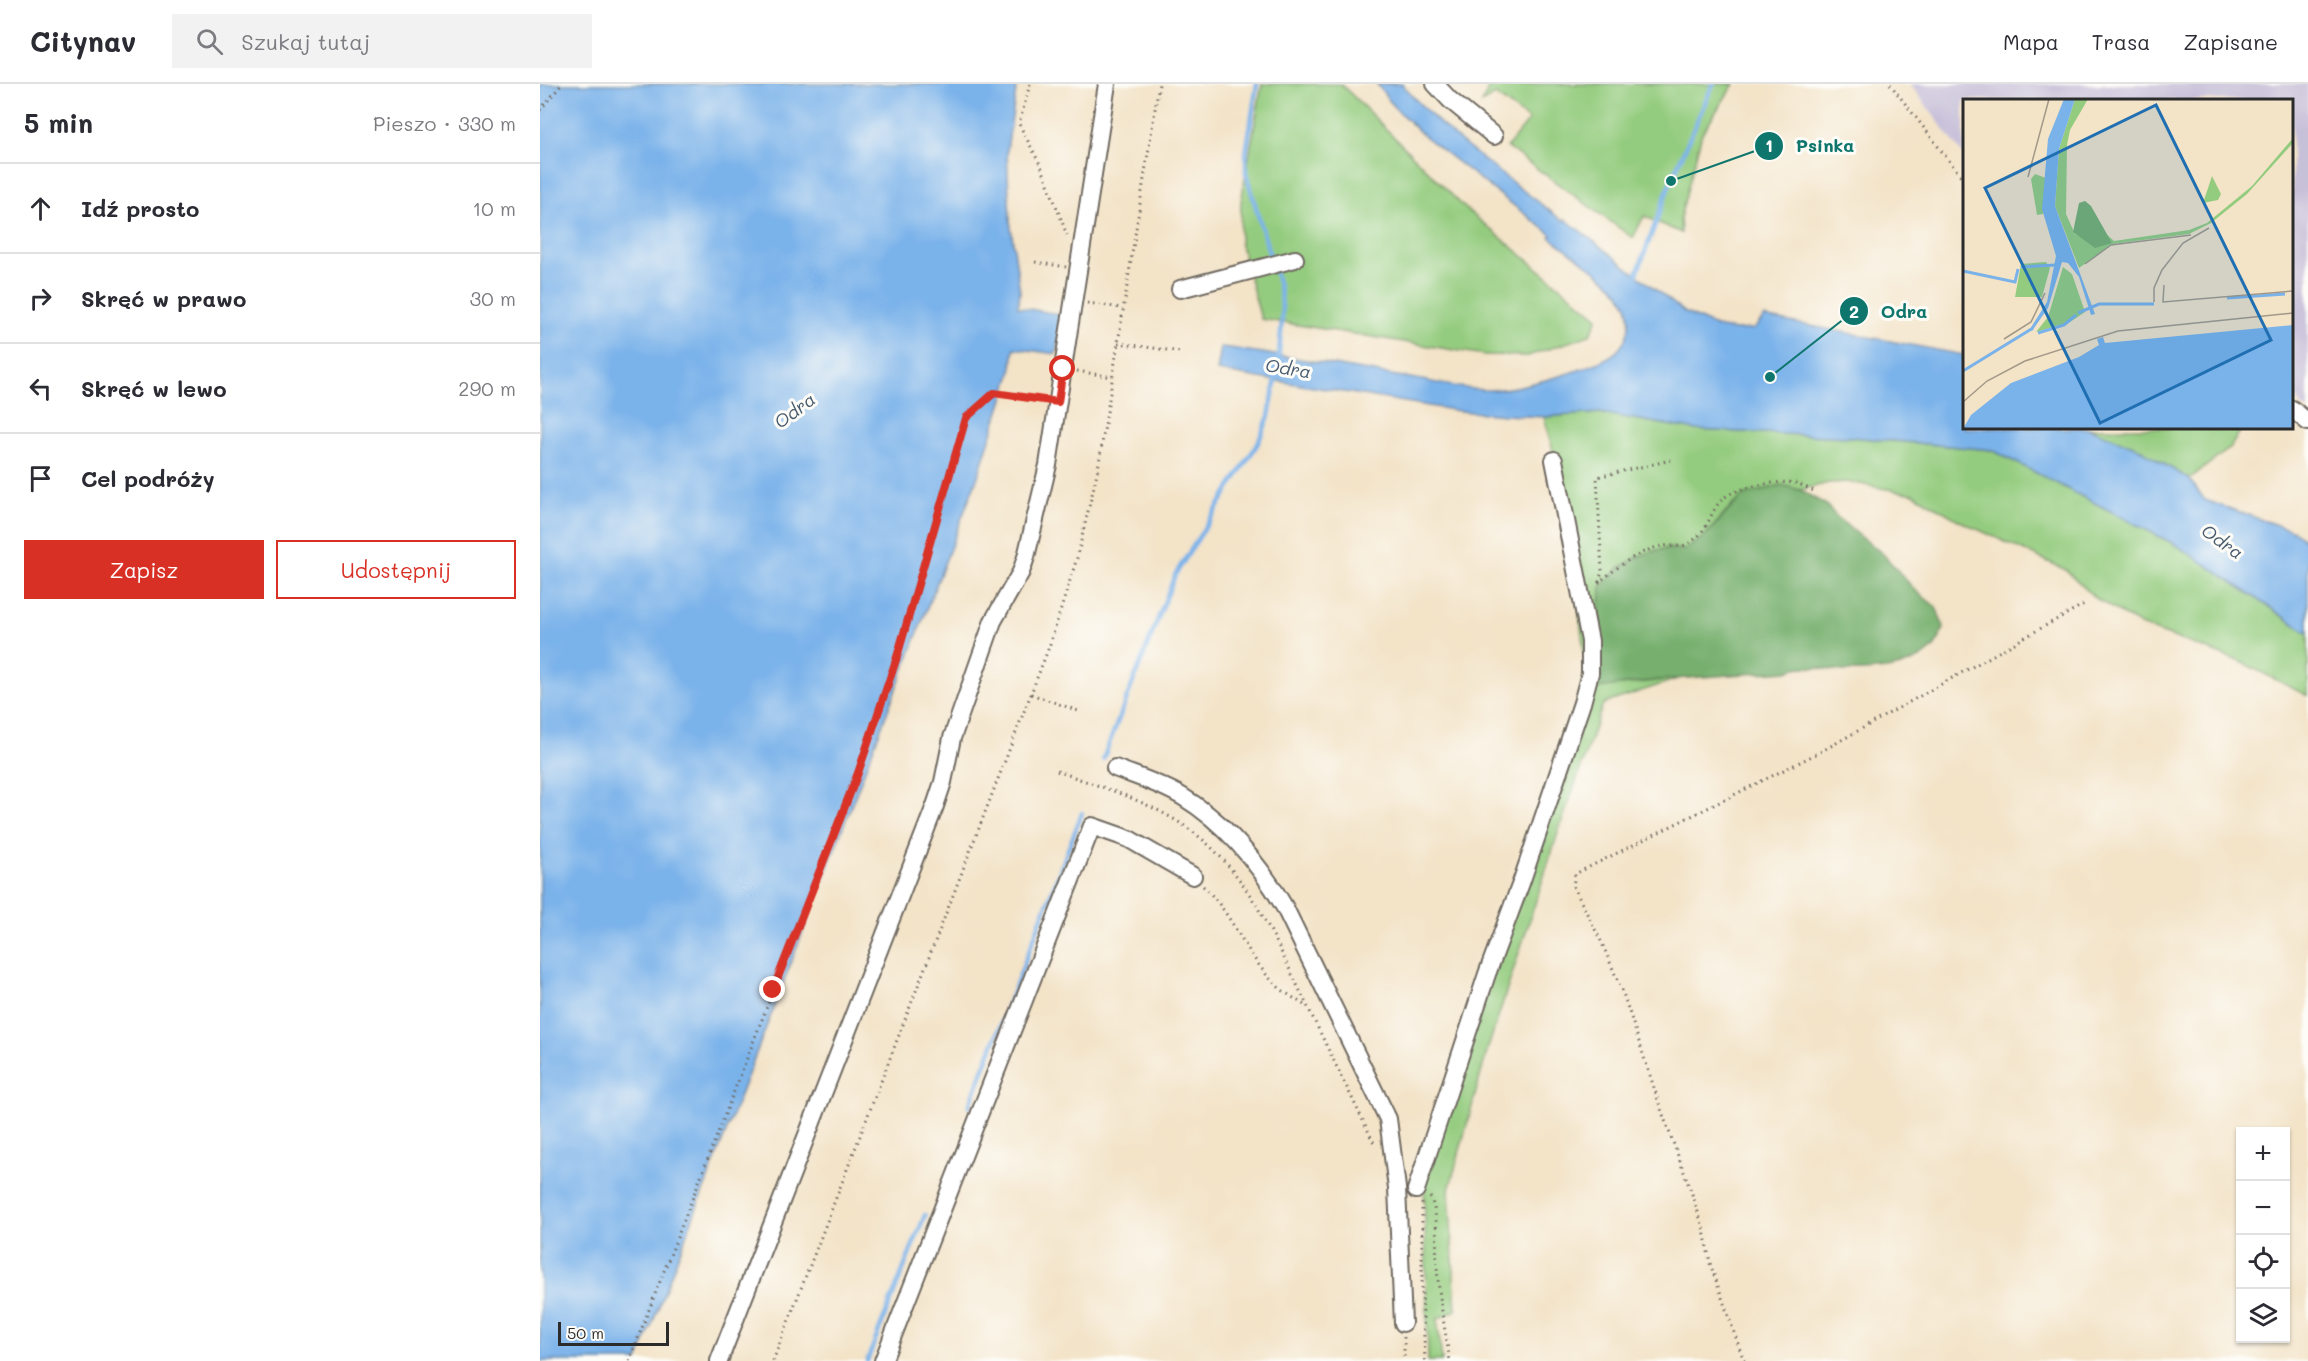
<!DOCTYPE html>
<html lang="pl">
<head>
<meta charset="utf-8">
<style>
	:root { --surface:#fff; --page:#f2f2f3; --text:#2b2b33; --muted:#7c7c81; --line:#e1e1e2; --accent:#d93025 }
	body { margin:0; font-family:Mali,sans-serif; background:var(--page); color:var(--text) }
	.controls { position:absolute; right:18px; bottom:18px; display:grid; overflow:hidden; border-radius:0px; box-shadow:0 2px 4px #0004 }
	.controls button { width:54px; height:54px; display:grid; place-items:center; padding:0; border:0; border-bottom:2px solid var(--line); background:var(--surface); color:var(--text); font:30px sans-serif }
	.scale { position:absolute; left:18px; bottom:15px; width:111px; box-sizing:border-box; padding-left:6px; border:3px solid #2b2b2b; border-top:0; font-size:16px; line-height:21px; white-space:nowrap; color:#2b2b2b; -webkit-text-stroke:4px #fdfcf7; paint-order:stroke }
	.stop { position:absolute; width:18px; height:18px; margin:-14px; border:4px solid #d93025; border-radius:50%; background:#fff }
	.stop.end { background:#d93025; border-color:#fff; box-shadow:0 2px 6px #0008 }
	.list { margin:0; padding:0; list-style:none }
	h2 { display:flex; justify-content:space-between; align-items:center; height:78px; margin:0; padding:0 24px; font-size:26px }
	h2 small { font-size:20px; font-weight:400; color:var(--muted) }
	.list li { display:grid; grid-template-columns:39px 1fr auto; gap:18px; align-items:center; box-sizing:border-box; height:90px; padding:0 24px; border-top:2px solid var(--line) }
	.list b { display:block; font-size:22px; white-space:nowrap }
	.list em { font-size:20px; font-style:normal; color:var(--muted) }
	.actions { display:flex; gap:12px; padding:18px 24px }
	.actions a { flex:1; padding:14px 0; border:2px solid var(--accent); border-radius:0px; text-align:center; font-size:21px; color:var(--accent) }
	.actions .main { background:var(--accent); color:#fff }
	.icon { flex:none; width:33px; height:33px; fill:none; stroke:currentColor; stroke-width:2; stroke-linecap:round; stroke-linejoin:round }
	.map { position:relative; flex:none; width:1768px; height:1277px; overflow:hidden }
	header { display:flex; align-items:center; gap:36px; box-sizing:border-box; height:84px; padding:0 30px; background:var(--surface); border-bottom:2px solid var(--line) }
	header strong { font-size:28px }
	nav { display:flex; gap:33px; margin-inline-start:auto; font-size:21px }
	.search { width:420px; height:54px; background:var(--page); display:flex; align-items:center; gap:15px; box-sizing:border-box; padding:0 21px; border-radius:0px; color:var(--muted); font-size:22px }
	main { display:flex }
	aside { flex:1; background:var(--surface) }
	.map>svg:first-child { display:block }
</style>
</head>
<body>
<header>
<strong>Citynav</strong>
<div class="search"><svg class="icon" aria-label="search" viewBox="0 0 24 24"><circle cx="10" cy="10" r="6"/><path d="M15 15l6 6"/></svg>Szukaj tutaj</div>
<nav><a>Mapa</a><a>Trasa</a><a>Zapisane</a></nav>
</header>
<main>
<aside>
<h2>5 min<small>Pieszo · 330 m</small></h2>
<ul class="list">
<li><svg class="icon" aria-label="ahead" viewBox="0 0 24 24"><path d="M12 20V5M6 11l6-6 6 6"/></svg><div><b>Idź prosto</b></div><em>10 m</em></li>
<li><svg class="icon" aria-label="right" viewBox="0 0 24 24"><path d="M7 20v-9h11M14 6l5 5-5 5"/></svg><div><b>Skręć w prawo</b></div><em>30 m</em></li>
<li><svg class="icon" aria-label="left" viewBox="0 0 24 24"><path d="M17 20v-9H6M10 6l-5 5 5 5"/></svg><div><b>Skręć w lewo</b></div><em>290 m</em></li>
<li><svg class="icon" aria-label="arrive" viewBox="0 0 24 24"><path d="M6 21V4h12l-3 4 3 4H6"/></svg><div><b>Cel podróży</b></div></li>
</ul>
<div class="actions"><a class="main">Zapisz</a><a>Udostępnij</a></div>
</aside>
<div class="map">
<svg width="1768" height="1277" viewBox="0 0 1768 1277">
	<rect width="100%" height="100%" fill="#fdfcf7"/>
	<filter id="ink" filterUnits="userSpaceOnUse"><feTurbulence type="fractalNoise" baseFrequency=".0167" numOctaves="2"/><feDisplacementMap in="SourceGraphic" scale="12" xChannelSelector="R" yChannelSelector="G"/><feConvolveMatrix kernelMatrix="1 2 1 2 8 2 1 2 1" color-interpolation-filters="sRGB"/></filter>
	<filter id="wash" filterUnits="userSpaceOnUse"><feTurbulence type="fractalNoise" baseFrequency=".008" numOctaves="4" result="noise"/><feDisplacementMap in="SourceGraphic" scale="24" xChannelSelector="R" yChannelSelector="G"/><feGaussianBlur stdDeviation="1.35" result="paint"/><feColorMatrix in="noise" values="0 0 0 0 0 0 0 0 0 0 0 0 0 0 0 0 0 1.4 0 .05"/><feComposite in="paint" operator="in"/></filter>
	<g filter="url(#wash)">
		<rect width="100%" height="100%" fill="#f3e3c7"/>
		<path fill="#c7c0d9" d="M1370,0H1768V327L1761,322L1752,307V16H1424V72Z"/>
		<path fill="#94cc7f" stroke="#607c55" stroke-width="1.5" d="M722,0H801L925,124L1058,234L1050,251L988,272L945,271L721,235L700,158L701,117Z
			M950,0H1194L1162,49L1140,134L1141,149L1104,132L1093,154L967,63L989,36L955,11L942,19Z
			M1060,329L1157,346L1311,353L1452,366L1638,462L1768,549V612L1699,577L1600,541L1555,514L1526,486L1420,437L1374,410L1309,398L1289,399L1260,406H1223L1193,420L1165,452L1145,466L1129,464L1113,467L1078,484L1059,525L1057,604L1140,594L1063,620L1018,749L948,964L909,1106L916,1226L897,1235L902,1277H888L884,1096L1049,608L1024,408L1004,333Z
			M1548,344H1702L1690,364L1649,395L1598,364Z"/>
		<path fill="#77b06e" stroke="#516e4c" stroke-width="1.5" d="M1241,401L1260,406L1285,420L1300,436L1343,470L1375,506L1396,523L1404,544C1401,550 1398,559 1393,564C1370,588 1324,589 1292,586C1274,584 1265,580 1247,587L1119,596L1057,604L1061,503C1083,477 1111,461 1145,466L1165,452L1202,412Z"/>
		<path fill="#7ab2ea" stroke="#526e8a" stroke-width="1.5" d="M0,0H477L467,66L470,136L480,208L478,223L523,231L516,270L474,264L471,290L438,392L98,1277H0Z
			M837,0H862C903,50 971,96 1023,137L1025,135L1146,229L1180,244L1196,246L1214,245L1224,233L1424,271V344H1548L1598,364L1649,395L1665,416L1754,447L1768,459V549L1638,462L1452,366L1311,353L1157,346L1060,329L1004,333L965,331L919,327L677,287L681,263C744,271 807,284 870,294C896,298 924,306 951,306C977,305 1063,284 1079,265C1091,251 1093,230 1083,214C1072,196 1029,168 1010,153L1012,151L885,53L854,23Z"/>
		<g fill="none" stroke-linecap="round" stroke-linejoin="round">
			<path stroke="#7ab2ea" stroke-width="4.5" d="M717,0L706,69V89L730,172
				M735,188C746,223 742,240 738,276
				M1095,195L1131,97L1173,0
				M563,675L635,491L718,359L729,332L736,294
				M429,1023L542,729
				M327,1277L385,1131"/>
		</g>
	</g>
	<g filter="url(#ink)">
		<g fill="none" stroke-linecap="round" stroke-linejoin="round">
			<defs>
				<path id="minor" d="M895,0L910,16L954,52
					M640,205L755,175
					M1752,325L1768,338
					M575,684C598,693 622,700 643,713C687,740 720,781 745,824L848,1035L857,1104L863,1239
					M876,1106L947,890L981,799L1042,619L1050,589V557L1014,376
					M179,1277L395,722L403,698L412,654L453,537L481,488L486,473L508,381L567,0
					M343,1277L552,742L589,755L653,792"/>
			</defs>
			<use href="#minor" stroke="#716b62" stroke-width="20"/>
			<path stroke="#716b62" stroke-width="3" stroke-dasharray="1.5 4.5" stroke-linecap="butt" d="M490,0L479,40L502,84L527,151
				M1350,0L1424,96
				M0,26L22,0
				M495,178L526,183
				M547,219L582,224
				M578,259L641,268
				M537,287L572,293
				M1059,498L1062,487L1057,393L1131,376
				M1058,499C1078,483 1096,468 1121,462C1129,461 1140,464 1148,460C1172,445 1168,427 1184,414C1196,403 1240,396 1255,399C1262,401 1269,405 1276,408
				M491,610L541,628
				M517,687C564,704 613,718 653,748C708,789 734,854 763,913C787,963 811,1012 835,1061
				M663,802C693,830 706,872 736,901C745,909 757,916 767,923
				M890,1113C900,1133 895,1161 897,1183C899,1214 905,1246 910,1277
				M882,1119V1207L885,1277
				M864,1253V1277
				M89,1277L318,689L357,573L426,334L454,309L505,316
				M233,1277L509,563L537,474L558,385L619,0
				M1204,1277L1170,1179L1164,1146L1152,1110L1122,1028L1083,909L1061,857L1033,802L1035,790L1282,667L1546,519"/>
			<use href="#minor" stroke="#fff" stroke-width="16"/>
		</g>
	</g>
	<g fill="none" stroke-linecap="round" stroke-linejoin="round" filter="url(#ink)">
		<path stroke="#d93025" stroke-width="8" d="M233,906L318,689L357,573L426,334L454,309L518,318L523,285"/>
	</g>
	<g text-anchor="middle" stroke-width="6" stroke-linejoin="round" paint-order="stroke">
		<g font-size="18" font-style="italic" fill="#475a6e" stroke="#fdfcf7">
			<text transform="translate(748 285) rotate(9)" y="6">Odra</text>
			<text transform="translate(255 327) rotate(-37)" y="6">Odra</text>
			<text transform="translate(1682 458) rotate(35)" y="6">Odra</text>
		</g>
	</g>
	<g transform="translate(1423 15)">
		<rect width="330" height="330" fill="#f3e3c7"/>
		<path d="M112,0H125L107,31L104,46L103,115L112,135L125,141L149,144L142,134L151,142L226,131L244,124L289,87L330,39V44L284,95L248,124L226,135L150,145L116,169L92,107L96,50ZM72,75L83,79L80,115L74,116L68,80ZM249,77L258,95L255,101L240,104ZM83,163L87,169L79,198H52L58,165ZM100,168L109,175L122,213L107,223L73,233L85,218Z" fill="#94cc7f"/>
		<path d="M122,102L128,107L149,144L132,149L110,133L116,104Z" fill="#77b06e"/>
		<path d="M101,0H112L96,50L92,107L132,215L128,216L116,178L105,164L99,163L85,209L69,232L67,230L84,203L93,157L79,110L85,40ZM330,226V330H0L8,316L48,284L116,258L136,246L134,240L140,238L142,244Z" fill="#7ab2ea"/>
		<path fill="none" stroke="#7ab2ea" stroke-width="3" d="M58,168L93,166M0,172L52,183L55,170M264,199L322,195M115,214L136,205H191M75,234L101,226L113,216M0,272L70,229"/>
		<path fill="none" stroke="#a39989" stroke-width="1.5" d="M65,78L86,0M122,165L148,146L228,136M201,186L200,203L330,192M191,203V189L199,171L220,144L246,129M41,240L68,223L82,194M0,303L24,282L62,262L155,232L330,214"/>
		<path fill="#1f6fb2" fill-opacity="0.15" stroke="#1f6fb2" stroke-width="3" d="M193,6L308,241L137,324L22,89Z"/>
		<rect width="330" height="330" fill="none" stroke="#2b2b2b" stroke-width="3"/>
	</g>
	<path fill="none" stroke="#0f766e" stroke-width="2" d="M1131 97L1229 62M1230 293L1314 227"/>
	<g fill="#0f766e" stroke="#fdfcf7" stroke-width="2">
		<circle cx="1131" cy="97" r="6"/>
		<circle cx="1230" cy="293" r="6"/>
		<circle cx="1229" cy="62" r="15"/>
		<circle cx="1314" cy="227" r="15"/>
	</g>
	<g font-size="18" text-anchor="middle" font-weight="bold" fill="#fff">
		<text x="1229" y="68">1</text>
		<text x="1314" y="234">2</text>
	</g>
	<g font-size="18" text-anchor="middle" font-weight="bold" fill="#0f766e" stroke="#fdfcf7" stroke-width="6" stroke-linejoin="round" paint-order="stroke">
		<text x="1285" y="68">Psinka</text>
		<text x="1364" y="234">Odra</text>
	</g>
</svg>
<div class="controls">
<button>+</button>
<button>−</button>
<button><svg class="icon" aria-label="locate" viewBox="0 0 24 24"><circle cx="12" cy="12" r="6"/><path d="M12 2v4M12 18v4M2 12h4M18 12h4"/></svg></button>
<button><svg class="icon" aria-label="layers" viewBox="0 0 24 24"><path d="M12 4l9 5-9 5-9-5zM3 14l9 5 9-5"/></svg></button>
</div>
<div class="scale">50 m</div>
<div class="stop" style="left:523px;top:285px"></div>
<div class="stop end" style="left:233px;top:906px"></div>
</div>
</main>
</body>
</html>
